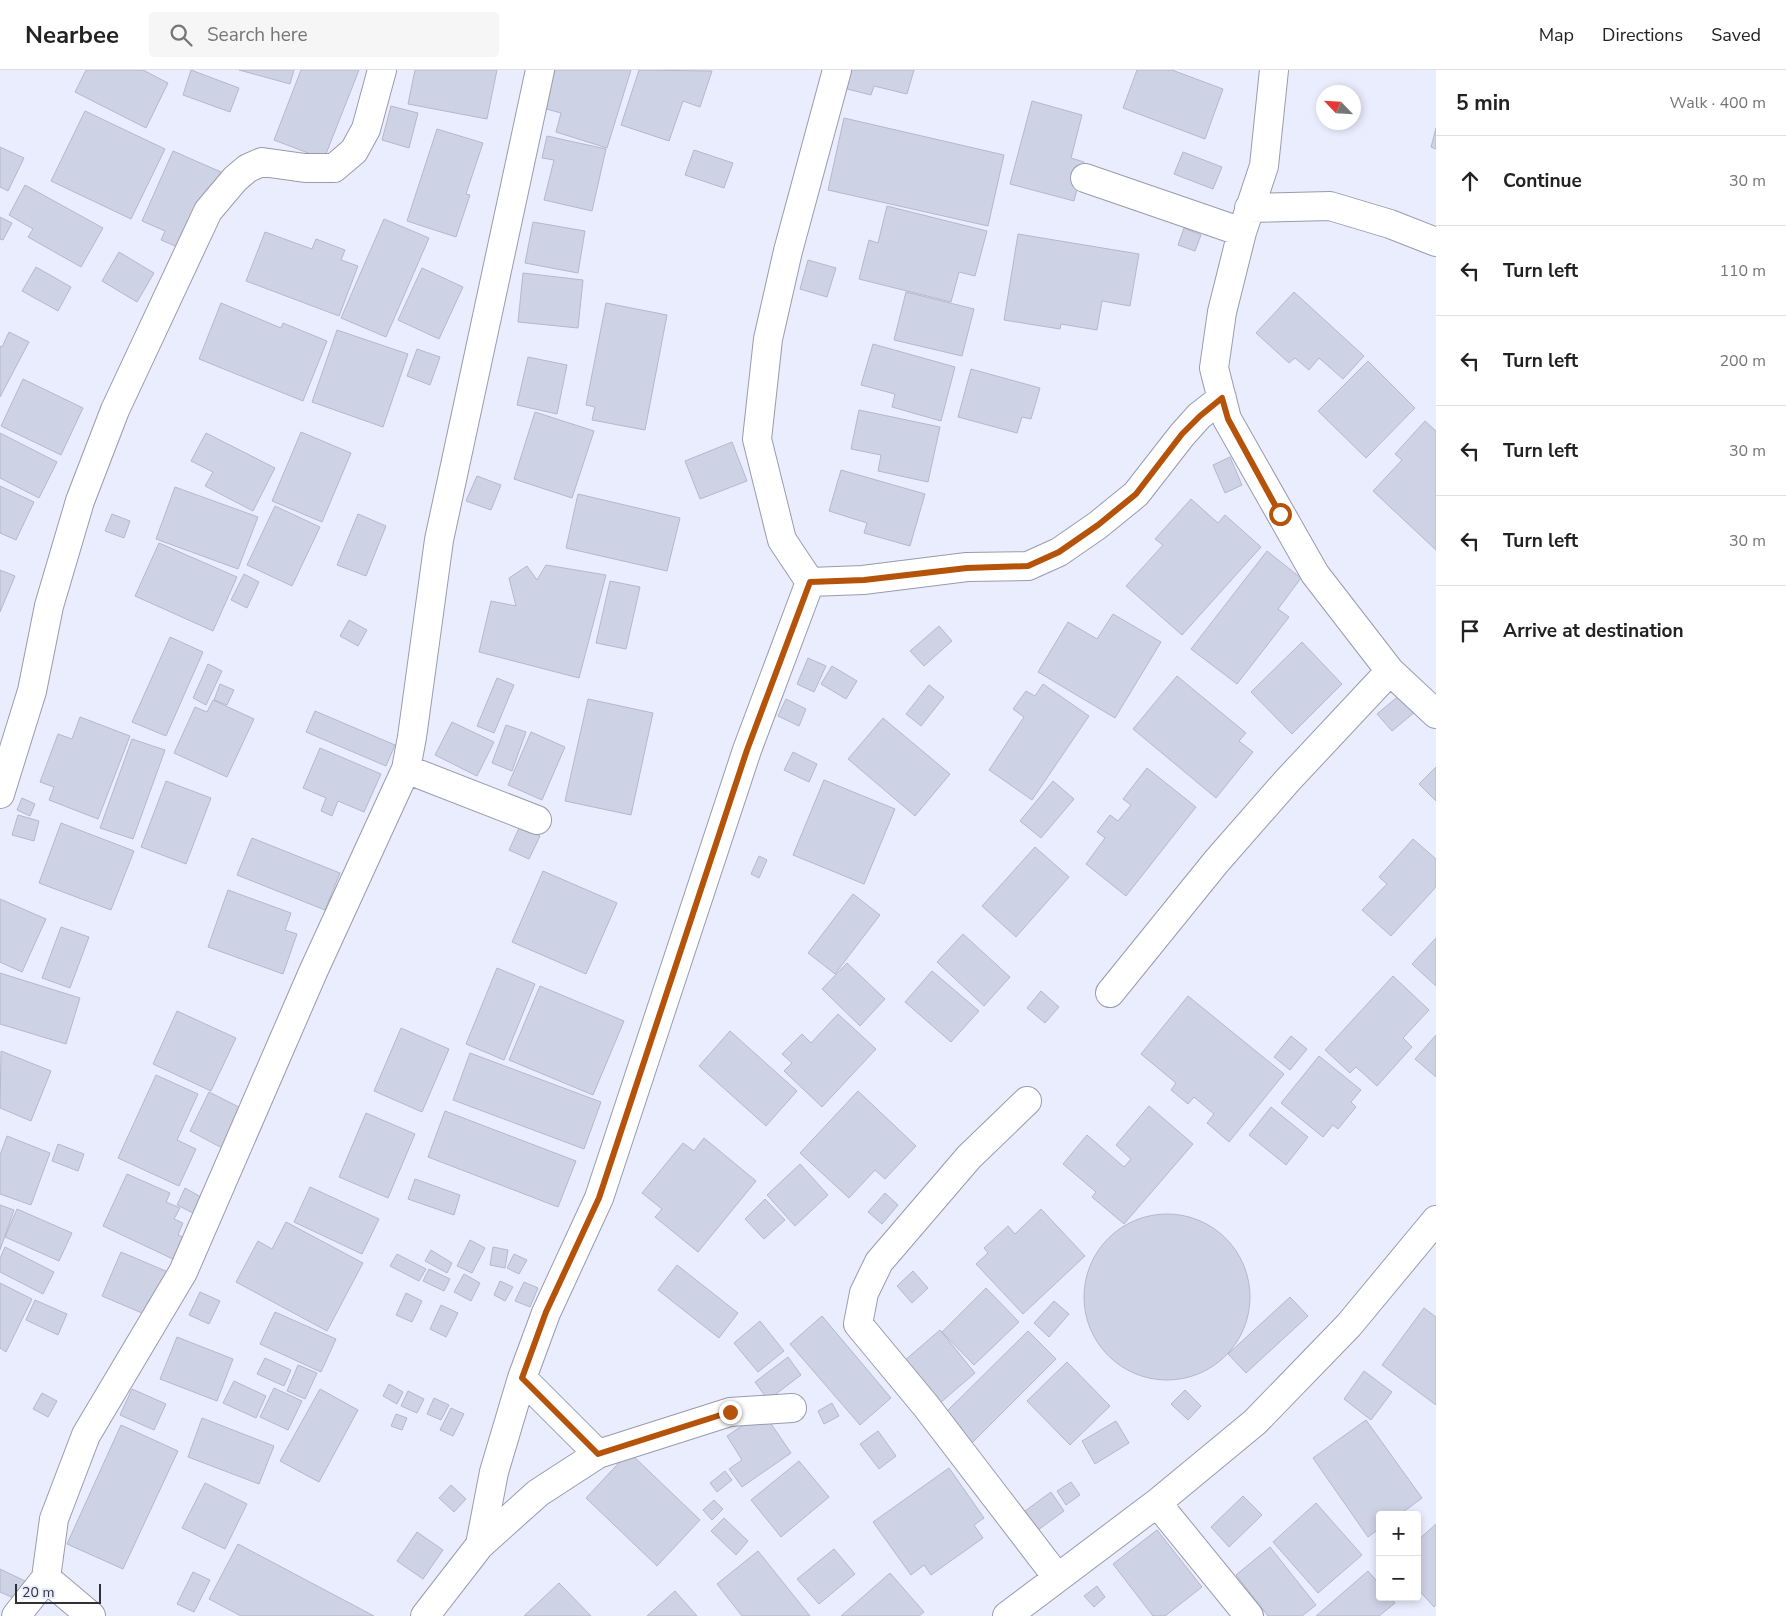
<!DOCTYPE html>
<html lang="en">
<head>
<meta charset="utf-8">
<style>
	:root { --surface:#fff; --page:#f6f6f6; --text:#222; --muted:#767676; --line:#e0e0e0 }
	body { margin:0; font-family:"Nunito Sans",sans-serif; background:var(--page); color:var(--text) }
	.controls { position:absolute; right:15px; bottom:15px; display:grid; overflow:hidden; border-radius:5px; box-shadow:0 2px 8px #0003 }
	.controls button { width:45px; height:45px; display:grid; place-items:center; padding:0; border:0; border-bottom:1px solid var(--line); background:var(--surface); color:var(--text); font:25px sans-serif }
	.compass { position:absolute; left:1316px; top:15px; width:45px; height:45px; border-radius:50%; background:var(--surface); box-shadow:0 2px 8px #0003; rotate:295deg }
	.scale { position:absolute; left:15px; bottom:12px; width:86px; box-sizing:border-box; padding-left:5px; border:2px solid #2f3038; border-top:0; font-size:14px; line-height:18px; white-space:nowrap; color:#2f3038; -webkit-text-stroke:4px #eaedfe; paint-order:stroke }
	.stop { position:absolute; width:15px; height:15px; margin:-11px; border:4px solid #b45309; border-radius:50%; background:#fff }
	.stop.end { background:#b45309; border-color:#fff; box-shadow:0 1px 5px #0008 }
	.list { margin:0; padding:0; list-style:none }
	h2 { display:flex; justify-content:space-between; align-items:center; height:65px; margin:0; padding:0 20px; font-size:21px }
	h2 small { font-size:16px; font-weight:400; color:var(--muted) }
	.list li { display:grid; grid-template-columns:32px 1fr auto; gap:15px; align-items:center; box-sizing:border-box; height:90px; padding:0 20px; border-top:1px solid var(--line) }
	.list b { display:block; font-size:19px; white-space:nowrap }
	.list em { font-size:16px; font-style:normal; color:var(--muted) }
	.icon { flex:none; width:28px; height:28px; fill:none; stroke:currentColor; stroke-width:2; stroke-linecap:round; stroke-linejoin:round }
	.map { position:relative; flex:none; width:1436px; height:1546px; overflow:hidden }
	header { display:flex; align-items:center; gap:30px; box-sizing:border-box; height:70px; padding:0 25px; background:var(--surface); border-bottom:1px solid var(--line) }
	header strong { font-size:24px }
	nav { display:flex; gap:28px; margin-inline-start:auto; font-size:18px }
	.search { width:350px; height:45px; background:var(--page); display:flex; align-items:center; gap:12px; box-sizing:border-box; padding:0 18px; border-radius:5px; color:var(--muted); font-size:19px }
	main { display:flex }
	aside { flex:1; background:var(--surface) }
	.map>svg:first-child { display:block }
</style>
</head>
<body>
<header>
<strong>Nearbee</strong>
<div class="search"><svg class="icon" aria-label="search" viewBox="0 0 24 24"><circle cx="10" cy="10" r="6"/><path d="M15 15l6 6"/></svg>Search here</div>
<nav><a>Map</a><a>Directions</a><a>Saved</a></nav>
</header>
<main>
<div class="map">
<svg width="1436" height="1546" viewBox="0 0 1436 1546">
	<rect width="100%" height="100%" fill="#eaedfe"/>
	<path fill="#ced2e5" stroke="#b4b8cb" d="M86,0H143L168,13L146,58L75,22Z
		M191,0L239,18L230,42L183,25Z
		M239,0H294L290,14Z
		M301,0H359L324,89L274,70Z
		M415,0H497L487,49L408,34Z
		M555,0H631L607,78L556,62L561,43L543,38Z
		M639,0L712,1L700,37L683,31L669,71L621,55Z
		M848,0H914L907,24L874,16L871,25L843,18Z
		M1137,0H1172L1223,19L1205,69L1123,38Z
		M1032,31L1082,45L1071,88L1084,92L1074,131L1010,114Z
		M391,36L418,43L409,78L382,70Z
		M85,41L165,79L131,149L51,111Z
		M844,48L1004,85L988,156L828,120Z
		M1436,58V79L1431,77Z
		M437,59L483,73L466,124L470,125L456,167L407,151Z
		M547,66L606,79L592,141L544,130L554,90L542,88Z
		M0,77L24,88L8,121L0,117Z
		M694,80L733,93L724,118L685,105Z
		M173,81L221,102L187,181L161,170L165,161L142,151Z
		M1183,82L1222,97L1213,119L1174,104Z
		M25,115L103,158L81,197L28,167L33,159L9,145Z
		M887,136L987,161L975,206L959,202L951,232L859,209L869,170L878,173Z
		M0,147L12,153L3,170L0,169Z
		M384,149L429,168L386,267L341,248Z
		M533,152L585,161L578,203L525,193Z
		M1184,158L1201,165L1195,181L1178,175Z
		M265,162L312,179L316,169L345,180L341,190L358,196L339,246L246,211Z
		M1018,164L1139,184L1130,236L1102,231L1097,260L1061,254L1060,259L1004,250Z
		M119,182L154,203L137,232L102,211Z
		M808,190L836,198L827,227L800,219Z
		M36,197L71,217L58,241L22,221Z
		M422,198L463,217L439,269L398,250Z
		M523,203L583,210L578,258L518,252Z
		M906,222L974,239L962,286L894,270Z
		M1294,222L1364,286L1343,309L1319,288L1309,300L1295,288L1289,293L1256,263Z
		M221,233L281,258L283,253L327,271L303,331L199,289Z
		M606,233L667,245L645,360L592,350L595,337L586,335Z
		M337,260L408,284L383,357L312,332Z
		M9,262L29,272L0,327V276L2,277Z
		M873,274L955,297L941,351L892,337L895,324L861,315Z
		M417,279L440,287L430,315L407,306Z
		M528,287L567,295L557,344L517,335Z
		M1368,291L1415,338L1366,388L1318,341Z
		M971,299L1040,318L1031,349L1022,347L1017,363L958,347Z
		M23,309L83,338L61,385L1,356Z
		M859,340L940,357L928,412L878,401L881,385L851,379Z
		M535,342L594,361L572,428L514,409Z
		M1425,351L1436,361V480L1373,421L1402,390L1395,384Z
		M301,362L351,383L322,452L272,431Z
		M0,363L57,392L39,428L0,408Z
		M206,363L275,398L253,441L205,416L213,402L191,391Z
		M732,372L747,411L700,429L685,391Z
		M1230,387L1242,415L1225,423L1213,395Z
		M841,400L925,424L910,476L864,463L867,453L829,441Z
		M477,406L501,415L491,440L466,431Z
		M0,416L34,432L16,470L0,463Z
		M175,417L258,447L238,499L156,469Z
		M578,424L680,448L667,501L566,478Z
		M1191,429L1218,453L1225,445L1261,477L1182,565L1126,516L1163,475L1155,469Z
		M275,436L320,457L292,516L247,495Z
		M112,444L130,451L124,468L105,461Z
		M358,444L386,456L366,506L337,495Z
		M159,473L237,507L213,561L135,526Z
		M1267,481L1301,508L1278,539L1289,547L1237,614L1191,579Z
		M546,495L606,505L579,608L479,582L491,531L516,536L509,508L527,496L537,510Z
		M0,500L15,506L0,542Z
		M244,504L259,512L247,538L231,530Z
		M610,511L640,517L626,579L596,573Z
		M1113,544L1161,572L1115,648L1038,602L1068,552L1097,569Z
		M349,550L367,560L358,576L340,566Z
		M939,556L952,571L924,596L910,581Z
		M170,567L203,582L166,666L132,652Z
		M1302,572L1342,614L1292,664L1251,622Z
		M808,588L826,596L814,622L797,614Z
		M208,594L222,601L206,635L193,628Z
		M832,596L857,611L846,629L821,614Z
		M1177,606L1246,663L1239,671L1253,682L1216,728L1133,659Z
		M497,608L514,615L494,663L477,656Z
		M220,614L234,620L227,635L214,630Z
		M1043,614L1089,646L1032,730L989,700L1024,647L1013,639L1026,621L1035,626Z
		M929,615L944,627L921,656L906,644Z
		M1401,624L1416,641L1392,661L1377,644Z
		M588,629L653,643L631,745L565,731Z
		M786,629L806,639L799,656L778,646Z
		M213,630L254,649L227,707L174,683L195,637L207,642Z
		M315,641L395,675L386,696L306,662Z
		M80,647L130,666L98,749L49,730L54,717L40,712L58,664L72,669Z
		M883,648L950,704L915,746L848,689Z
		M452,652L494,672L477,706L435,685Z
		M506,655L526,662L512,701L492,693Z
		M531,662L565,677L542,730L508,715Z
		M132,669L165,680L133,769L100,758Z
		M320,678L381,704L364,742L338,731L332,746L321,741L326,728L303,718Z
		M793,682L817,694L809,712L784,700Z
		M1436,697V731L1419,714Z
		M1147,698L1196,737L1126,826L1086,794L1105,768L1097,762L1110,745L1118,751L1131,735L1123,729Z
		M824,710L895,739L864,814L793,785Z
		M166,711L211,728L186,794L141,777Z
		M1053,711L1074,729L1041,768L1020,751Z
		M22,728L35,734L30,746L17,740Z
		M18,745L39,751L34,771L12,765Z
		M61,753L134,781L111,840L39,813Z
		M520,756L540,766L529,789L509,780Z
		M252,768L340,803L325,840L237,805Z
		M1413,769L1436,789V817L1391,866L1362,840L1387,814L1379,807Z
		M1035,777L1069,807L1016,867L982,836Z
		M759,786L767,790L759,808L751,804Z
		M543,801L617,833L586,904L512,872Z
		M228,820L291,843L285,860L297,864L283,904L208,877Z
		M853,824L880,845L835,904L808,883Z
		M0,829L46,849L22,902L0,892Z
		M61,857L89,867L70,918L42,908Z
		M963,864L1010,907L984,936L937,892Z
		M1436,868V916L1412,894Z
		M847,893L885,929L860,956L822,919Z
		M497,898L535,914L504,990L466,974Z
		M932,901L979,941L951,972L905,932Z
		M0,903L80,928L66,974L0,954Z
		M1393,906L1429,940L1403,968L1412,977L1377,1016L1356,997L1350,1003L1325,980Z
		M540,916L624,951L593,1025L509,990Z
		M1041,921L1059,937L1045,953L1027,938Z
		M1188,926L1284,1004L1229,1072L1207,1053L1214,1044L1194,1027L1188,1034L1171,1020L1176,1013L1141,984Z
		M177,941L236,968L211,1021L153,994Z
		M838,944L876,979L822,1037L784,1001L792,993L782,984L802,964L811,973Z
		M401,958L449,979L422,1042L374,1021Z
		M730,961L797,1021L766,1056L699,996Z
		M1436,965V1007L1415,989Z
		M1291,966L1307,979L1290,1000L1274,987Z
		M1,981L51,1001L31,1051L0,1038Z
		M470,983L601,1032L584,1079L453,1030Z
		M1319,986L1361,1020L1351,1032L1356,1037L1338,1059L1333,1055L1323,1067L1281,1033Z
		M156,1005L198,1024L177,1070L196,1079L179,1116L118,1088Z
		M858,1021L916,1076L885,1109L875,1100L849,1128L800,1083Z
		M209,1022L243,1039L224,1079L190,1061Z
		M1149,1036L1193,1074L1124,1154L1092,1127L1096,1122L1063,1094L1087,1065L1124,1097L1131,1089L1116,1075Z
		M1271,1037L1308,1067L1286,1095L1249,1065Z
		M445,1041L576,1091L558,1137L428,1087Z
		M366,1043L415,1064L388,1128L339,1107Z
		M7,1066L50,1083L31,1135L0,1124V1085Z
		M704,1068L756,1111L698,1182L655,1147L662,1139L642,1123L683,1073L694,1081Z
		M58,1074L84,1084L78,1101L52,1091Z
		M800,1094L828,1125L795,1156L767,1125Z
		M127,1104L170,1123L166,1132L180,1138L174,1149L183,1153L178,1165L185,1168L175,1190L103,1156Z
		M415,1109L460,1125L454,1145L408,1129Z
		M310,1117L379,1149L362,1184L294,1152Z
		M185,1118L201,1127L193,1143L177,1135Z
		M885,1123L898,1135L882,1154L868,1142Z
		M765,1129L785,1150L764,1169L745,1149Z
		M0,1135L14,1140L0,1180Z
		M17,1139L72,1163L59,1191L5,1167Z
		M1041,1139L1085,1186L1023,1244L976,1194L988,1183L984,1178L1008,1156L1015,1164Z
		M1084 1227a83 83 0 1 1 166 0a83 83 0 1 1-166 0Z
		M286,1152L363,1193L327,1261L236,1212L258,1171L272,1179Z
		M470,1170L485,1178L472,1203L457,1196Z
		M5,1177L54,1202L43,1224L0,1202V1188Z
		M493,1177L508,1180L505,1198L490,1195Z
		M431,1180L452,1193L447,1203L425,1191Z
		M121,1182L168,1202L149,1246L102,1226Z
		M397,1184L426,1199L419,1211L390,1196Z
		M514,1184L527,1190L519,1204L507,1198Z
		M677,1195L738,1243L719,1268L658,1220Z
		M429,1199L450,1209L444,1221L423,1211Z
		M913,1201L928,1218L912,1233L897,1216Z
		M464,1204L480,1213L471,1231L454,1222Z
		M500,1211L513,1217L505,1231L494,1225Z
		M524,1212L538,1218L530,1237L515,1231Z
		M0,1213L32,1229L6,1282L0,1278Z
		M986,1218L1019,1252L974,1295L942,1262Z
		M200,1222L220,1231L209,1254L189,1245Z
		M406,1223L422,1231L412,1252L396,1245Z
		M1290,1227L1308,1246L1246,1303L1228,1284Z
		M35,1230L67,1244L58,1265L26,1250Z
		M1054,1231L1069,1244L1049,1267L1034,1253Z
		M441,1235L458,1243L446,1267L430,1259Z
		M1424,1238L1436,1247V1335L1382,1295Z
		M275,1242L336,1269L321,1302L260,1274Z
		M822,1246L891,1328L860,1355L790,1274Z
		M760,1251L784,1281L758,1302L734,1273Z
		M940,1260L975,1303L933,1339L897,1297Z
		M1028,1261L1056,1289L969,1376L941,1347Z
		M177,1267L233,1289L217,1331L160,1309Z
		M788,1287L801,1305L768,1330L755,1312Z
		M265,1288L291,1300L284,1316L257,1304Z
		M1067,1292L1110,1336L1070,1375L1027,1331Z
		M298,1295L317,1303L305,1329L287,1321Z
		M1364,1301L1392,1322L1371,1350L1344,1329Z
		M234,1311L266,1326L256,1348L223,1333Z
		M389,1314L403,1322L397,1334L383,1326Z
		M274,1318L302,1331L288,1360L260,1347Z
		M132,1319L166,1334L154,1360L120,1345Z
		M320,1319L358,1340L319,1412L280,1391Z
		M1185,1320L1201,1336L1188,1350L1171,1334Z
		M408,1321L424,1329L417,1343L401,1336Z
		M42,1323L57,1331L48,1347L33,1339Z
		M434,1328L449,1335L441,1350L427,1344Z
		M832,1333L839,1346L824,1354L818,1341Z
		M451,1338L464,1344L453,1366L440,1360Z
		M763,1342L791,1383L742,1417L729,1399L742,1390L727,1366Z
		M396,1344L407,1348L402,1360L391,1356Z
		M202,1348L274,1376L259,1414L188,1387Z
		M1366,1350L1422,1428L1399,1445H1380V1458L1368,1467L1313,1388Z
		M1116,1351L1129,1373L1095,1394L1082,1371Z
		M121,1355L178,1381L123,1499L67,1474Z
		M878,1361L896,1386L879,1399L860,1374Z
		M629,1382L700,1450L657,1496L586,1428Z
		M799,1391L829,1427L781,1467L751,1430Z
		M949,1398L984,1448L974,1455L983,1468L931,1505L924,1495L911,1505L873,1452Z
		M725,1401L732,1410L717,1422L710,1413Z
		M1071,1412L1080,1425L1066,1435L1057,1421Z
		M205,1413L247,1434L225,1479L182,1458Z
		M451,1415L466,1429L454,1442L439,1428Z
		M1051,1422L1064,1441L1038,1460L1025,1441Z
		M1243,1426L1262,1445L1229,1477L1211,1457Z
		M714,1430L723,1439L712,1450L703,1440Z
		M1316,1433L1362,1485L1318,1523L1273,1472Z
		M724,1448L748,1471L736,1485L711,1461Z
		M1436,1454V1535L1434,1537L1417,1518V1471Z
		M1157,1460L1202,1517L1165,1546H1153L1113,1494Z
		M417,1462L443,1480L423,1509L397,1491Z
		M238,1474L374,1546H241L209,1529Z
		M1270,1477L1316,1535L1302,1546H1268L1236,1505Z
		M834,1479L855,1504L819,1534L797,1509Z
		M758,1481L810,1546H742L717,1514Z
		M0,1499L25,1511L16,1529L0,1522Z
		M1368,1501L1380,1515V1527H1390L1395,1533L1379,1546H1316Z
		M193,1502L210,1510L194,1542L177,1534Z
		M890,1503L924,1542L919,1546H841Z
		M559,1513L591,1546H524Z
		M1097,1516L1105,1527L1094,1537L1084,1526Z
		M675,1521L697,1546H647Z"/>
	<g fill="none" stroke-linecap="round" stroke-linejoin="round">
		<defs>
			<path id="minor" d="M1274,0L1264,96L1242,162L1222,242L1214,298L1227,349L1315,504L1390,601L1436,644
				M1085,108L1242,162
				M1249,138L1330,136L1390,154L1436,172
				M810,512L782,470L757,369L768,269L788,181L837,0
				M810,512L863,510L967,497L1028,496L1059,482L1098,455L1136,424L1182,365L1199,346L1222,328
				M406,699L537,750
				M0,724L32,621L49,536L80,431L115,340L208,141L235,109L248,98L262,92L305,98H334L354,81L366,59L382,0
				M1110,923L1216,792L1287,711L1390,601
				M1027,1031L969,1087L879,1192L864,1223L858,1254L926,1336L1057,1507
				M522,1308L598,1384
				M1157,1433L1249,1546
				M480,1475L494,1402L522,1308L546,1243L599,1128L747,680L810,512
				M46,1508L91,1546
				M16,1546L46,1508L54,1449L86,1365L183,1202L313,902L406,699L412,667L439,470L540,0
				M425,1546L480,1475L538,1423L598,1384L730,1342L792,1338
				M1007,1546L1157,1433L1255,1352L1349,1255L1436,1150"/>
		</defs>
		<use href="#minor" stroke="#989bae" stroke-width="30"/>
		<use href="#minor" stroke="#fff" stroke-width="28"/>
	</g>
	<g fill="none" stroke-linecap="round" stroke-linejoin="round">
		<path stroke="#b45309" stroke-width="6" d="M730,1342L598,1384L522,1308L546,1242L599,1128L747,680L810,512L864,510L967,498L1028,496L1059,482L1098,455L1136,424L1182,364L1200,346L1222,328L1228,349L1280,444"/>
	</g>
</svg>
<div class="controls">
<button>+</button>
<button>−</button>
</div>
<svg class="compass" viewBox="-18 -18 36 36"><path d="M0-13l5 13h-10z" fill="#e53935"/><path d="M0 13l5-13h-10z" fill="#767676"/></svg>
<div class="scale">20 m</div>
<div class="stop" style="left:1280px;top:444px"></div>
<div class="stop end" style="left:730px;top:1342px"></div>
</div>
<aside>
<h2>5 min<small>Walk · 400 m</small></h2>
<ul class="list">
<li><svg class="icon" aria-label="ahead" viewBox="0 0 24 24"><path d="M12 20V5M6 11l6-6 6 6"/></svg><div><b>Continue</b></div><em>30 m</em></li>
<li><svg class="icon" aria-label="left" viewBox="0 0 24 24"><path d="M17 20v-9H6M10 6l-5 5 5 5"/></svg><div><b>Turn left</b></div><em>110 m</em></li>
<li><svg class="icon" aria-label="left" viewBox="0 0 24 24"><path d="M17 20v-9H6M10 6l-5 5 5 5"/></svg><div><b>Turn left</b></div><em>200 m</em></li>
<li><svg class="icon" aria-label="left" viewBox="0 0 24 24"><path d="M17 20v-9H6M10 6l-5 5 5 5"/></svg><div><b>Turn left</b></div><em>30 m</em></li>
<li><svg class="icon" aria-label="left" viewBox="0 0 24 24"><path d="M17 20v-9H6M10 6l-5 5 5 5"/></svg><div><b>Turn left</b></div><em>30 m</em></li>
<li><svg class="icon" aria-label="arrive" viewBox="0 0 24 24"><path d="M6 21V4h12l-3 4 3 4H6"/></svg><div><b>Arrive at destination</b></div></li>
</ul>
</aside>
</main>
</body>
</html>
